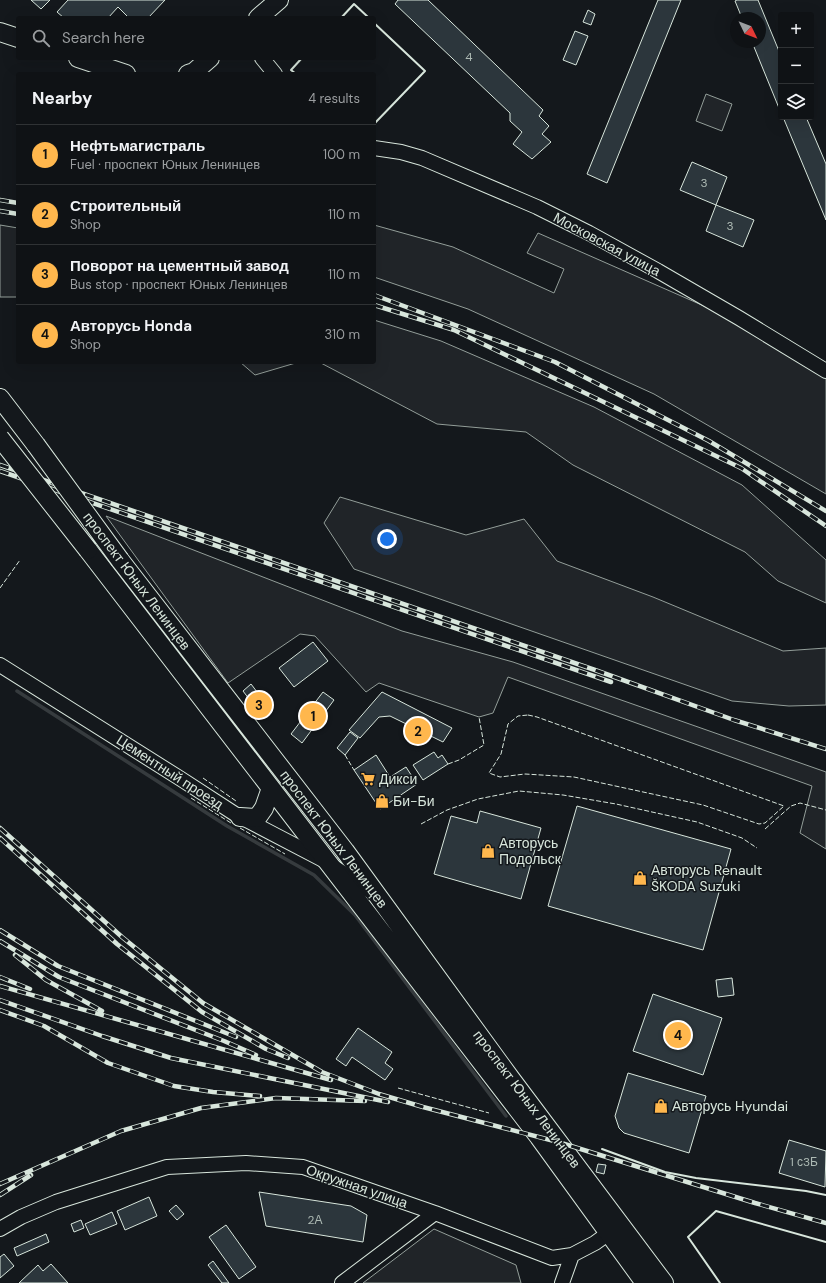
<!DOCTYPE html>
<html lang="en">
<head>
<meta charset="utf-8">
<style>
	:root { --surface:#0f1215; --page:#181b1e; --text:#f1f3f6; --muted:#9b9ea0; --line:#2f3234; --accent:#ffb74d }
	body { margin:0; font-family:"DM Sans",sans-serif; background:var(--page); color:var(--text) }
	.controls { position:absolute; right:12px; top:12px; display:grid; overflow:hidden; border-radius:4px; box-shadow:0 4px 16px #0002 }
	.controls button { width:36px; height:36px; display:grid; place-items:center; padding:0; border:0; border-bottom:1px solid var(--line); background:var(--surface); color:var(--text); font:20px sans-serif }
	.compass { position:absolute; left:730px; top:12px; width:36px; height:36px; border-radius:50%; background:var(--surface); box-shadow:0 4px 16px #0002; rotate:133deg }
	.you { position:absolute; left:387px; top:539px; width:14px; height:14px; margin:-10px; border:3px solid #fff; border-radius:50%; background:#1a73e8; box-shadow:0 0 0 6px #1a73e833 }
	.badge { display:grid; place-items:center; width:26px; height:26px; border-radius:50%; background:var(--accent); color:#111; font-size:13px; font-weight:700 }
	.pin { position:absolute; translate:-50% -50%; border:2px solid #fff; box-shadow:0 1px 4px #0006 }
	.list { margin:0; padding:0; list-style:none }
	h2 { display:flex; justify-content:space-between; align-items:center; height:52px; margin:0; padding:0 16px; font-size:17px }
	h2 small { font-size:13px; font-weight:400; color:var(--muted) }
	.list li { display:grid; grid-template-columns:26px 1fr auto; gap:12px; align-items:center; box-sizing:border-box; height:60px; padding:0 16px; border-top:1px solid var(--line) }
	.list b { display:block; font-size:15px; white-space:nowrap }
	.list p { margin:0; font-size:13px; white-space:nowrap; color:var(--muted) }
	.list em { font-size:13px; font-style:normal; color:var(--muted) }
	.icon { flex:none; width:22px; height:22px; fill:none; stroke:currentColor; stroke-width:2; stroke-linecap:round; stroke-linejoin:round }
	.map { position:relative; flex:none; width:826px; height:1283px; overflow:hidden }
	.search { position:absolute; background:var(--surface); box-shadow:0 4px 16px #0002; left:16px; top:16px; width:360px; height:44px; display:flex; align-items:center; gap:10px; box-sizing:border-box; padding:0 14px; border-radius:4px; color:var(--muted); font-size:15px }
	.panel { position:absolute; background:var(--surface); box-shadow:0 4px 16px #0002; left:16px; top:72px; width:360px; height:292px; border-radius:4px }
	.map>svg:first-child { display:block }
</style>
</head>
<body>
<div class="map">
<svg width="826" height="1283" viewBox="0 0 826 1283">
	<rect width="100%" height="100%" fill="#14181c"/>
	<path fill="#202428" stroke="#939e99" d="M706,94L732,104L722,131L696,121Z
		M0,225L18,228V297H0Z
		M374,225L453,247L554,293L564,269L527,253L538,233L729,317L826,377V494L654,394L468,309L374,277Z
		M374,320L441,341L594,407L742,485L826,560V603L778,581L745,552L573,465L526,432L437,424L319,362H374Z
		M240,362H299L255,375Z
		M340,497L466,535L524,519L557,561L653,597L783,651L826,648V705L789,706L732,701L354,569L324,523Z
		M106,516L402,631L513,662L826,772V849L800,833L812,786L508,677L493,713L479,717L379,683L366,692L315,636L300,634L228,683Z
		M434,1229L516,1265L521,1283H363Z"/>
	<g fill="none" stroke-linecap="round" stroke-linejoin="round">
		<path stroke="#363b3e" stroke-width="3.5" d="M17,691L227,826L314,875L355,915L506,1116"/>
	</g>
	<path fill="#2c363c" stroke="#d8e6dc" d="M31,0H50L41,9Z
		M68,0H165L148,18H129L118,7L108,18H64L57,12Z
		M398,0H428L543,110L539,116L549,126L542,134L551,142L532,159L513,144L522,132L510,121V113L395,4Z
		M658,0H681L607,183L587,174Z
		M737,0H758L781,56V113L752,42H760V18H742L735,1Z
		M588,10L595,14L591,25L583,22Z
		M575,31L588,36L576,65L563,60Z
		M783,117H806L826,164V220Z
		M692,162L727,177L716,205L680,190Z
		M716,205L754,220L743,247L706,231Z
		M313,642L328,661L294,687L279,668Z
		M251,684L267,705L259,712L243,691Z
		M323,692L334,700L302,743L291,734Z
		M382,692L452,728L443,742L390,716L379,717L360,738L349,730Z
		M350,732L358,738L345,755L337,748Z
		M434,752L438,758L442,755L448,764L423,780L413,765Z
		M376,755L390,777L406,767L417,784L380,809L354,770Z
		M577,806L731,849L703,950L548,906Z
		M480,811L541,828L521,899L434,874L451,816L477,823Z
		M732,978L734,995L718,997L716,980Z
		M653,994L722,1018L703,1075L633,1051Z
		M358,1028L392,1052L385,1063L393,1069L385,1080L352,1057L346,1066L336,1059Z
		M628,1073L706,1096L689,1153L624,1133L619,1128L615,1116Z
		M789,1140L826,1151L825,1187L779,1173Z
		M598,1164L606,1165L604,1174L596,1172Z
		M259,1192L351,1206L367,1215L363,1242L266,1226Z
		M149,1197L157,1216L125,1230L117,1211Z
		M176,1205L184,1214L177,1220L169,1211Z
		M112,1212L117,1224L90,1235L85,1224Z
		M81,1220L84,1228L74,1232L71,1224Z
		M226,1225L256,1267L239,1279L209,1237Z
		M46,1234L49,1242L17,1256L14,1248Z
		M4,1254L14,1266L0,1278V1257Z
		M213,1261L229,1283H222L208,1265Z
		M51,1264L68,1283H19L38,1265L43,1271Z"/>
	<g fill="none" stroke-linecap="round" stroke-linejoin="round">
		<defs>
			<path id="minor" d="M262,58L275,74
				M374,148L401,152L422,158L537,207L589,233L658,271L739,318L826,371
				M0,665L181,779L235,814L325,861L371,892
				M0,1229L21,1217L56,1202L167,1167L246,1163L303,1167L435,1213L552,1258L572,1255L595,1243L617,1227
				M342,1283L435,1213
				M562,1283L572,1255"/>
			<path id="major" d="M258,18L279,0
				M0,32L18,38
				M78,58L126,74
				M188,74L194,72L210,58
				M0,398L36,445
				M88,550L539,1137L645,1283
				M120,560L345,851L511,1079L664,1283
				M240,817L257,818L264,808L271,788"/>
		</defs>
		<use href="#minor" stroke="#d8e6dc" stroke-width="16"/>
		<use href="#major" stroke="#d8e6dc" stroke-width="20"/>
		<use href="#minor" stroke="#14181c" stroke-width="14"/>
		<use href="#major" stroke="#14181c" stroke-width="18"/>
		<defs>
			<path id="rail" d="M0,200L18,203
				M0,211L18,214
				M374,295L555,362L709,441L826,511
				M374,305L454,330L741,468L826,526
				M0,465L595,670L734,720L826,749
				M0,471L611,682
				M0,828L122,937L203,1003L322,1072L379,1094L423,1107L558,1142L755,1203L826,1223
				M0,838L117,944L202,1012L266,1049L288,1058
				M0,930L58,966L236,1037
				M0,941L59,977L224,1041L256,1055
				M15,955L46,980L102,1011
				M0,977L30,989
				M0,986L331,1080
				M0,1000L102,1036L171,1058L388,1102
				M0,1010L44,1026L108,1063L174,1086L213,1092L260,1096
				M0,1184L121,1131L201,1108L276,1098L365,1101
				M0,1195L31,1175"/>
		</defs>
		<use href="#rail" stroke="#d8e6dc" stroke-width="4.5"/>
		<use href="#rail" stroke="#14181c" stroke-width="3" stroke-dasharray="9" stroke-linecap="butt"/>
		<defs>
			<path id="major-bridge" d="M0,438L88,550
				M36,445L120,560"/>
		</defs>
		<use href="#major-bridge" stroke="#d8e6dc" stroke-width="20" stroke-linecap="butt"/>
		<use href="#major-bridge" stroke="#14181c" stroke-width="18"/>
		<path stroke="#d8e6dc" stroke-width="1" stroke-dasharray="5 2" stroke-linecap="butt" d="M0,588L20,560
			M528,715L537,717L784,806L765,823L759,824L703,805L574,777L525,774L500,777L489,773L501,754L508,724L518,716Z
			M345,755L354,770
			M448,764L459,760L484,745L479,717
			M203,778L236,801
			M191,798L231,823
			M421,824L447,810L478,799L519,791L563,795L616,804L697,822L742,838L757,848
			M240,828L285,854
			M765,829L791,806L800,803L826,810
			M398,1088L489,1113"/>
		<path stroke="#d8e6dc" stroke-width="2" d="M341,18L354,4L369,18
			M374,23L425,71L374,124
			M296,74L291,70L302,58
			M602,1149L665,1172L696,1178L806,1191L826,1195
			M720,1283L688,1237L716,1211L826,1242"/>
	</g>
	<defs>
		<symbol id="supermarket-bare" viewBox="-9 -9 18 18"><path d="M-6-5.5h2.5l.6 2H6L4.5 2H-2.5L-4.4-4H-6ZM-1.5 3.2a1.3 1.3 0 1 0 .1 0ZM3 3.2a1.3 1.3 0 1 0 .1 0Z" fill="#ffb74d" stroke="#14181c" stroke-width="2.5" paint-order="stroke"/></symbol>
		<symbol id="shop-bare" viewBox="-9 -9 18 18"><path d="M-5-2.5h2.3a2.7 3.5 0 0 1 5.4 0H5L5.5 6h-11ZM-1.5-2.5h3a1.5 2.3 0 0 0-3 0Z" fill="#ffb74d" stroke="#14181c" stroke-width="2.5" paint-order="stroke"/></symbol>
	</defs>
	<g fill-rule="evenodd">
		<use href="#supermarket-bare" x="358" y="769" width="20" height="20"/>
		<use href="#shop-bare" x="372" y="791" width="20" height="20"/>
		<use href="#shop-bare" x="478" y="841" width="20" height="20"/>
		<use href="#shop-bare" x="630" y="868" width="20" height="20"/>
		<use href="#shop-bare" x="651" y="1096" width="20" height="20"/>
	</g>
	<g text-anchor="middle" stroke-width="3" stroke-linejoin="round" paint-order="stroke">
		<g font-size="12" fill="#adbab4">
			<text x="469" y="61">4</text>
			<text x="704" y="187">3</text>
			<text x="730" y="230">3</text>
			<text x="804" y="1166">1 с3Б</text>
			<text x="315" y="1224">2А</text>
		</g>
		<g font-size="14" fill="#d8e6dc" stroke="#14181c">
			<text transform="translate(607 244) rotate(28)" y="5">Московская улица</text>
			<text transform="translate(137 581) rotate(53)" y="5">проспект Юных Ленинцев</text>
			<text transform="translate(170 772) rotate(33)" y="5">Цементный проезд</text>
			<text transform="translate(334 839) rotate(53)" y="5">проспект Юных Ленинцев</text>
			<text transform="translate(527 1099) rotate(53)" y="5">проспект Юных Ленинцев</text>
			<text transform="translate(357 1186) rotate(19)" y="5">Окружная улица</text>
		</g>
		<g font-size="14" fill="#d8e6dc" stroke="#14181c" text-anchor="start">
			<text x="379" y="784">Дикси</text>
			<text x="393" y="806">Би-Би</text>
			<text x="499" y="848">Авторусь<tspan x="499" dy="16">Подольск</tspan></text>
			<text x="651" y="875">Авторусь Renault<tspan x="651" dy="16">ŠKODA Suzuki</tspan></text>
			<text x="672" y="1111">Авторусь Hyundai</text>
		</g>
	</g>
</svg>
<div class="controls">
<button>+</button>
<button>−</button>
<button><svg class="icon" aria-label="layers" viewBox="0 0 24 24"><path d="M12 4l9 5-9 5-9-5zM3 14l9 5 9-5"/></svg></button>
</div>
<svg class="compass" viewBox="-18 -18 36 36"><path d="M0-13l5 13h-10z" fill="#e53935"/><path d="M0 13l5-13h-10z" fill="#9b9ea0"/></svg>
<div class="you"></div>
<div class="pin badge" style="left:313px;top:716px">1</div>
<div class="pin badge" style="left:418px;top:731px">2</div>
<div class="pin badge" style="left:259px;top:705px">3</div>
<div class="pin badge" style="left:678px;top:1035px">4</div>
<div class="search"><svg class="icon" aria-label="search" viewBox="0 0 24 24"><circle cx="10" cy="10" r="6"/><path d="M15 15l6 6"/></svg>Search here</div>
<section class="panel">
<h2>Nearby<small>4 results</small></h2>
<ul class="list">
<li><span class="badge">1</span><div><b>Нефтьмагистраль</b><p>Fuel · проспект Юных Ленинцев</p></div><em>100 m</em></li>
<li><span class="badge">2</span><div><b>Строительный</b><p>Shop</p></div><em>110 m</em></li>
<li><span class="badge">3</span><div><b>Поворот на цементный завод</b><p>Bus stop · проспект Юных Ленинцев</p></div><em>110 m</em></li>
<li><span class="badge">4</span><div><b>Авторусь Honda</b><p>Shop</p></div><em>310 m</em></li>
</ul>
</section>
</div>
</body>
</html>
